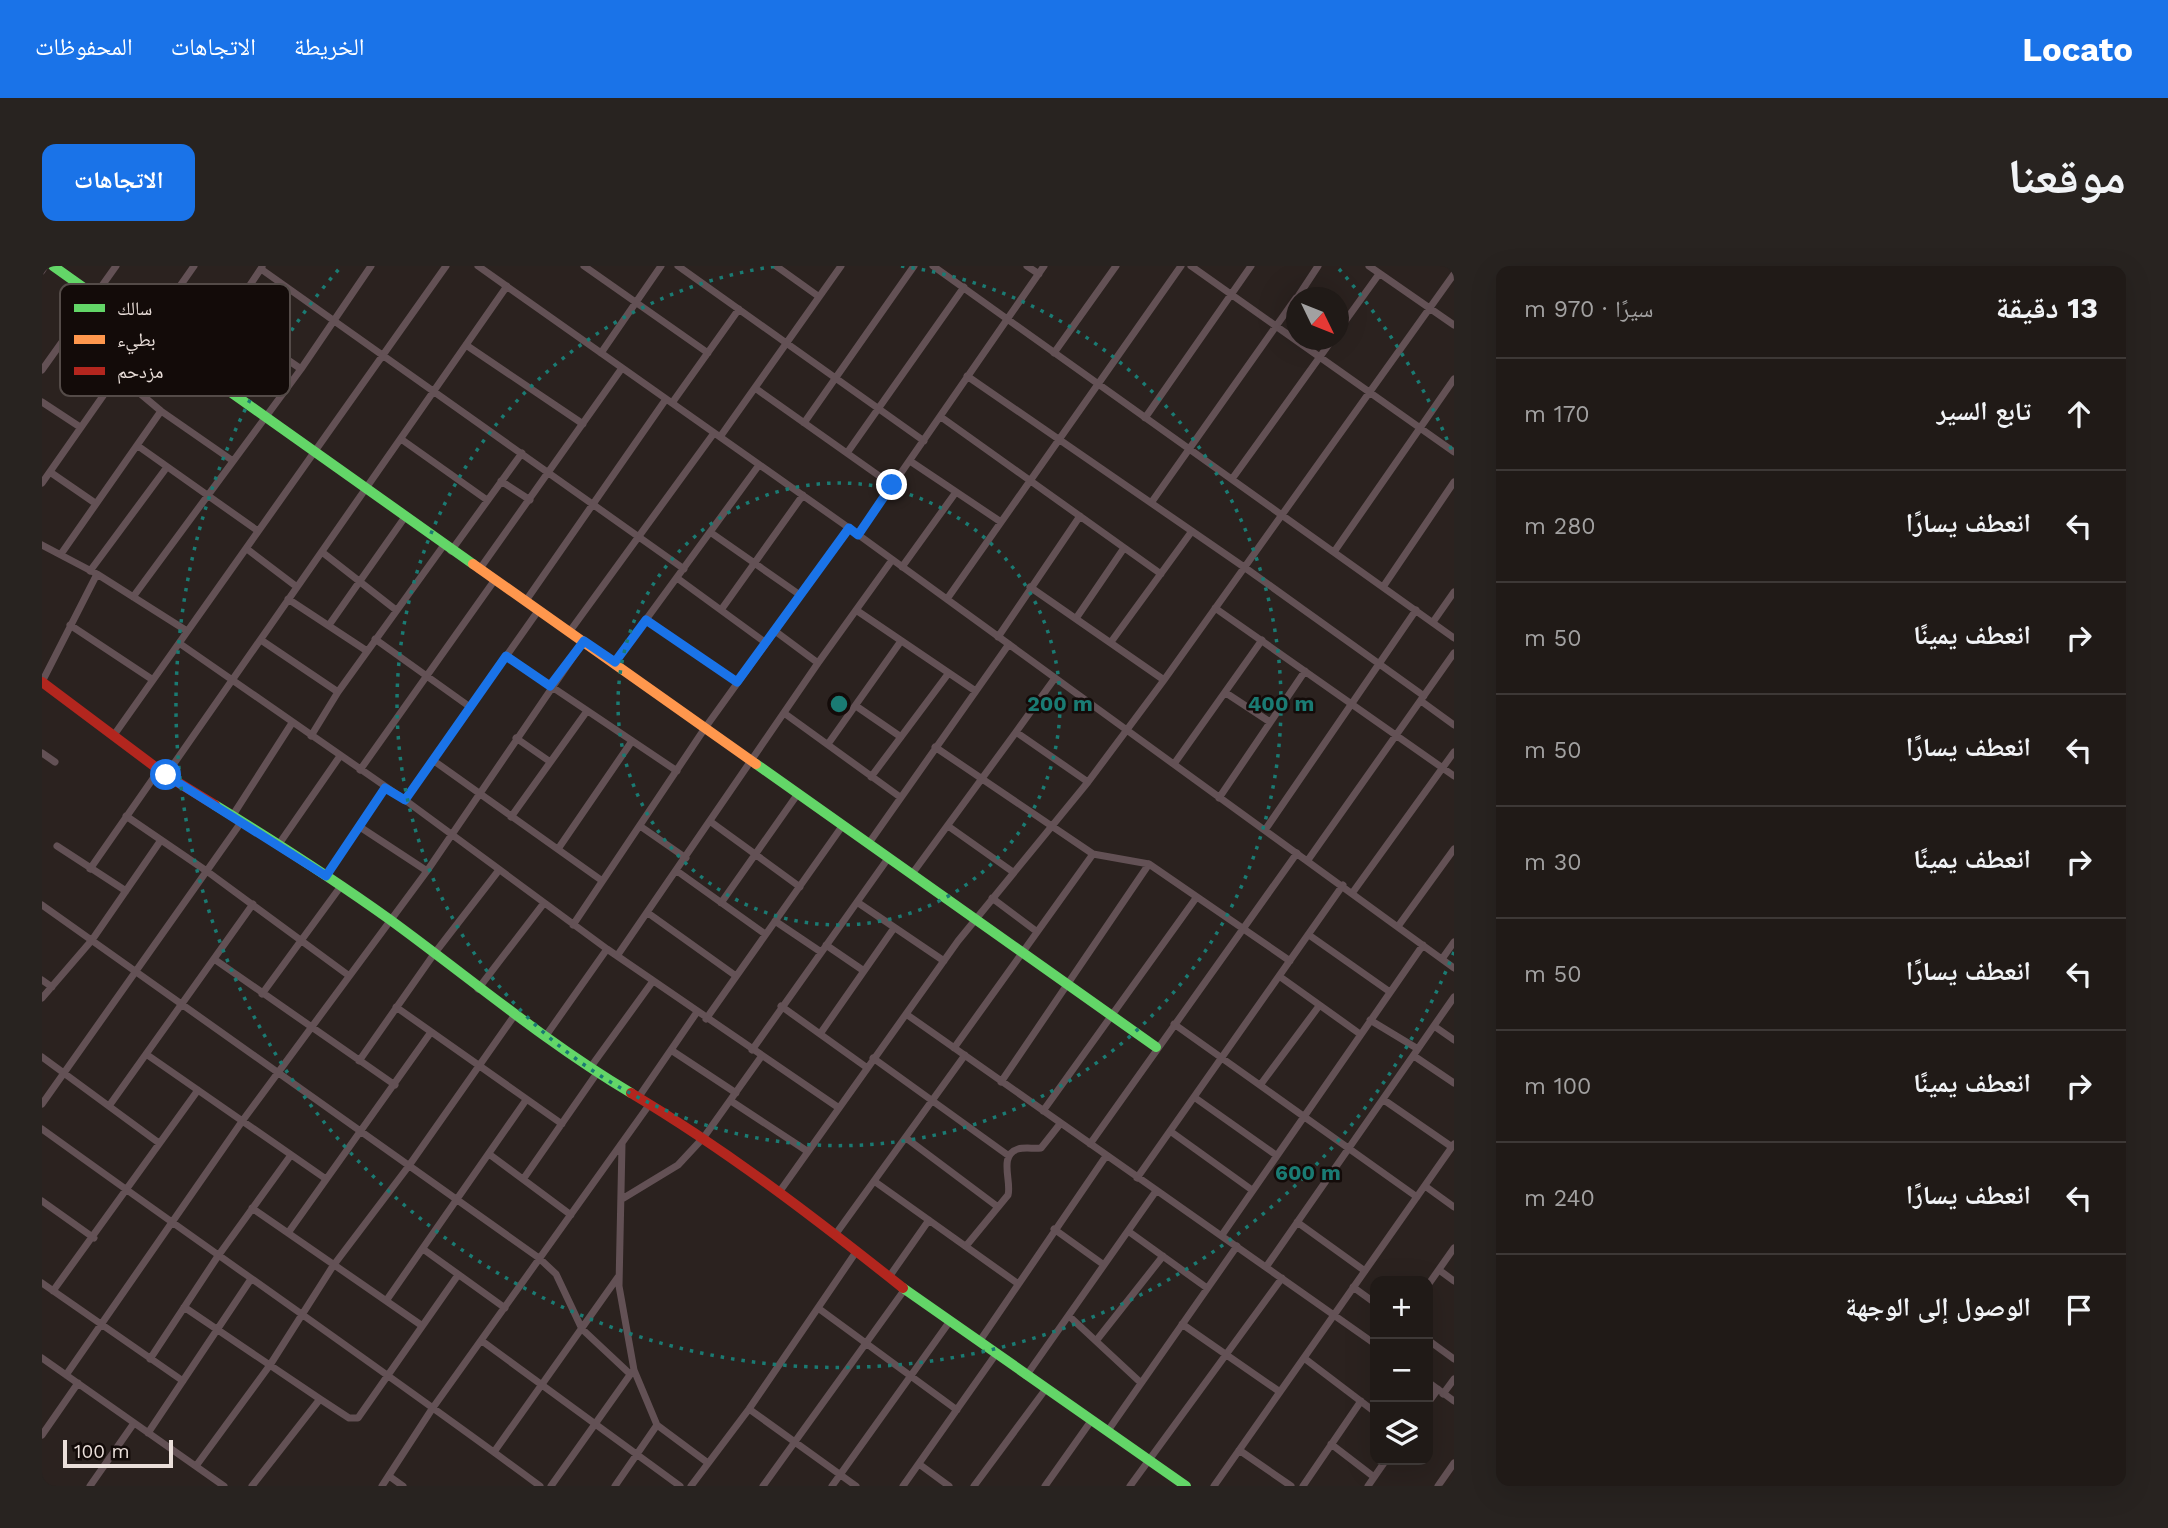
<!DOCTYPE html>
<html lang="ar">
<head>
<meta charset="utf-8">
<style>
	:root { --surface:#201a17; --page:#282320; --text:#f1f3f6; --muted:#a2a1a1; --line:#3d3836; --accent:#1a73e8 }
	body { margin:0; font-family:"Work Sans","Noto Naskh Arabic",sans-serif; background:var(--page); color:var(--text); direction:rtl }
	.controls { position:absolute; right:21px; bottom:21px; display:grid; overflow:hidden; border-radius:14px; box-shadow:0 7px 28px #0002 }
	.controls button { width:63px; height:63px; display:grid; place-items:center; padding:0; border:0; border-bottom:2px solid var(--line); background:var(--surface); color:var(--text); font:35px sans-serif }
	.compass { position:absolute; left:1244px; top:21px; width:63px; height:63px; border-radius:50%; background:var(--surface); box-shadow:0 7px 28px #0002; rotate:133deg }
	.scale { position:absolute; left:21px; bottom:18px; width:110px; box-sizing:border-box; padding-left:7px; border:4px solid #eadfda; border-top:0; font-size:19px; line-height:24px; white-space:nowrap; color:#eadfda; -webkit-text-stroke:5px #130b09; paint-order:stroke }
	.stop { position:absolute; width:21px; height:21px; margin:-16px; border:5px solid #1a73e8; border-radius:50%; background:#fff }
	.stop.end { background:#1a73e8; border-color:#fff; box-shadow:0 2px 7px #0008 }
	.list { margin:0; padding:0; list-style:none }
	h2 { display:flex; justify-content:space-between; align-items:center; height:91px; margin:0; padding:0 28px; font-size:30px }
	h2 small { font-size:23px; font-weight:400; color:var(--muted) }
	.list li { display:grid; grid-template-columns:46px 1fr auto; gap:21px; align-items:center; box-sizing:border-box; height:112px; padding:0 28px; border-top:2px solid var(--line) }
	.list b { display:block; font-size:26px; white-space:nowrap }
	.list em { font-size:23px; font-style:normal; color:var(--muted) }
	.icon { flex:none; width:38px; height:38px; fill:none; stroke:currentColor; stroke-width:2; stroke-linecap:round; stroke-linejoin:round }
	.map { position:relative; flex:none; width:1412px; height:1220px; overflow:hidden; direction:ltr; border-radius:14px }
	header { display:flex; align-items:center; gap:42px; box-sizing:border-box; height:98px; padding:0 35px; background:var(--accent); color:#fff }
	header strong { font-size:33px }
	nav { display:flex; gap:38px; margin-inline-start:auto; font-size:24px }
	.intro { display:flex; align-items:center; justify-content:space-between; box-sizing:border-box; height:168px; padding:0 42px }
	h1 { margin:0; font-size:49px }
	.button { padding:18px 32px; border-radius:14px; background:var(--accent); color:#fff; font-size:24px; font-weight:700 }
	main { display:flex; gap:42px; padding:0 42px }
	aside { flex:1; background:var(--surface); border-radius:14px; box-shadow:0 7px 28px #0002 }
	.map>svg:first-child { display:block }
</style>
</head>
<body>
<header>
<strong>Locato</strong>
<nav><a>الخريطة</a><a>الاتجاهات</a><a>المحفوظات</a></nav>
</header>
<div class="intro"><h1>موقعنا</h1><a class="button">الاتجاهات</a></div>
<main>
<aside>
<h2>13 دقيقة<small>سيرًا · 970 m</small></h2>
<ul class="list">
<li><svg class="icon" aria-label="ahead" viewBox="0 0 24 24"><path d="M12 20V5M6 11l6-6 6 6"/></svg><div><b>تابع السير</b></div><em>170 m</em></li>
<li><svg class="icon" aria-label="left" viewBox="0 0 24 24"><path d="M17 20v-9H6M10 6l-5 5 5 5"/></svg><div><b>انعطف يسارًا</b></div><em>280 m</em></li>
<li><svg class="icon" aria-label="right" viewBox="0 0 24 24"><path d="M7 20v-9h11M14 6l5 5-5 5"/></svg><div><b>انعطف يمينًا</b></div><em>50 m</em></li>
<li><svg class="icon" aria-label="left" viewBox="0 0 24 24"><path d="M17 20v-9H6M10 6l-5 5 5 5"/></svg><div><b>انعطف يسارًا</b></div><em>50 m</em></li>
<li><svg class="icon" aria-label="right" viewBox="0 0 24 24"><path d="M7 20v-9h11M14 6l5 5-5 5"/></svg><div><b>انعطف يمينًا</b></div><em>30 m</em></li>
<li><svg class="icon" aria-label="left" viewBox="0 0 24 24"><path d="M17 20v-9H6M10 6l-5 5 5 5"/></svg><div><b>انعطف يسارًا</b></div><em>50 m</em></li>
<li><svg class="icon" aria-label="right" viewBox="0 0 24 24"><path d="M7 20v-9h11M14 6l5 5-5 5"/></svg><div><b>انعطف يمينًا</b></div><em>100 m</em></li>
<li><svg class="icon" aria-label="left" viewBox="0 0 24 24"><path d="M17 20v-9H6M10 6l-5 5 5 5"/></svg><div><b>انعطف يسارًا</b></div><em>240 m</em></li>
<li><svg class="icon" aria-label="arrive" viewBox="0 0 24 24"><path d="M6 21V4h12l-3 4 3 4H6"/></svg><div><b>الوصول إلى الوجهة</b></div></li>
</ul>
</aside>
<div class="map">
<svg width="1412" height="1220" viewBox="0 0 1412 1220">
	<rect width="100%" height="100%" fill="#2b221f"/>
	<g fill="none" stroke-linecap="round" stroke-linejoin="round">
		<path stroke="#635155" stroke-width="7" d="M436,0L807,262L1412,702
			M542,0L666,87
			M636,0L882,175
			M734,0L776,30
			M891,0L1412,372
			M985,0L997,8
			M1149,0L1412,186
			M1327,0L1412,59
			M219,3L642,303
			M0,5L3,0
			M138,20L259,103
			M1255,32L1276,0
			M186,52L220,1
			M1296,65L1337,8
			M424,79L541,158
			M559,87L619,0
			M1012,87L1074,0
			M0,104L74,0
			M76,109L119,145L191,195
			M925,110L1202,301L1382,430
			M713,122L850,219
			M0,136L38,161
			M630,137L697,43
			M899,151L1119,308
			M1103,152L1209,0
			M762,157L872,0
			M678,171L799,0
			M359,173L445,234
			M96,180L216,265
			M805,187L922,21
			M868,195L959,256
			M8,206L53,237
			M1190,213L1290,74
			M459,215L488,234
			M0,217L152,0
			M1109,237L1254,32
			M668,266L758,329
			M816,269L1002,0
			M0,279L55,308L145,365
			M205,283L255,321
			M409,285L480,187
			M280,286L354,344
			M1292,286L1412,113
			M19,288L119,145
			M860,301L914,226
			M437,304L580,102
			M48,305L125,201
			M635,312L724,377
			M988,321L1122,414
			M1341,321L1412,216
			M91,331L259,103L329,0
			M246,333L325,385
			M905,333L1139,0
			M483,336L624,133
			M1173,342L1412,510
			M679,344L761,229
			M814,344L932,424
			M1035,351L1082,282
			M604,354L695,416
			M1391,356L1412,326
			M28,359L111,414
			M287,359L363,251
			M528,365L672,167
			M733,365L776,397
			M956,371L1038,250
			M333,373L428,441
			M219,374L296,426
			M1069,376L1150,265
			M137,377L363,534L565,683L797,842
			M464,390L635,505
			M573,396L717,199
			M0,416L55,308
			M1184,427L1228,456
			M1379,435L1412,459
			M814,440L859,471
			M742,447L858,531
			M974,466L1013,412
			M72,469L404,0
			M269,470L296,426L402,279
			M474,472L507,495
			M786,478L859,375
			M893,481L1051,588L1107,598L1248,695
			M0,487L13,496
			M392,495L559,614
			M1132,498L1220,374
			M318,504L452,315
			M124,509L465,20
			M829,511L906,408
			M1177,532L1263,405
			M363,534L496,345
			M191,549L250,457
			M84,550L166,606L306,709
			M469,551L545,445
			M669,556L758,621
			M598,560L644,592
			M906,560L971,606
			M318,561L385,605
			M1223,564L1374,344
			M827,577L967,378
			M237,578L298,490
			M15,580L84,625
			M516,583L590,475
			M1266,594L1412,387
			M48,603L117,504
			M635,605L723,668
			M870,608L974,466L1046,516
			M284,610L343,522
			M1311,626L1412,486
			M950,632L994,665
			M815,636L902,695
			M679,637L755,529
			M0,639L497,992L514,1008L540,1063L588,1108
			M606,647L694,710
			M733,655L779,686
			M531,659L663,462L807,262
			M1357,659L1412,583
			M1267,669L1348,726
			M784,679L822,705
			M575,690L776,397L850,294
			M172,693L353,819
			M1400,693L1412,676
			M1237,710L1318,768
			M0,714L10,721
			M436,723L502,637
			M220,728L299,620
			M0,732L50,674L119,574
			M739,740L824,801
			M354,741L520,858
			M864,748L1333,1078
			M664,753L801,559
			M1328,754L1376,783
			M1132,758L1375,931
			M1392,760L1412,774
			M778,768L852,662
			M503,771L565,683
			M912,782L1051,588
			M629,784L694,827
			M710,784L847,591
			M104,788L284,913
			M1372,790L1412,817
			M0,791L117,877
			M831,792L967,890
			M317,795L392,688L457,604
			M548,802L611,715
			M959,816L1107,598
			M1219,818L1277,740
			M1152,831L1234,889
			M596,832L655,746
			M1342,834L1410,881
			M689,835L765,885
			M0,838L200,555
			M67,840L211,638
			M1001,845L1154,632
			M0,863C166,983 334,1099 498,1220
			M1128,865L1210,924
			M864,872L956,941
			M580,878L577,1020L592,1104L615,1159L666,1197
			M1048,878L1255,587
			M447,888L529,949
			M482,912L555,807
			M1095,912L1301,619
			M832,915L975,1017
			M1383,920L1412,941
			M738,925L916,675L1046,516L1122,414L1412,8
			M580,933L636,899L662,871L719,791
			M0,935L52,972
			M210,942L379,1059
			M1255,956L1323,1005
			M1012,963L1062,999
			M1086,965L1165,1022
			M246,967L389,766
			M793,969L923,789
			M1180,969L1381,679
			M924,980L966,929C970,916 956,889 976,883C983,881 992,883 999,882L1018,858
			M381,983L463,1042
			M1224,1001L1412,731
			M1397,1004L1412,1015
			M847,1011L887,954
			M0,1017L141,1115
			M1386,1019L1412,982
			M1311,1021L1333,1037
			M11,1025L156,824
			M344,1035L484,834
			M142,1041L278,1133L210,1220
			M776,1042L915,1144
			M1027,1050L1098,1116
			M1140,1058L1238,1126
			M1386,1074L1412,1093
			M440,1075L638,1220
			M1054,1075L1121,990
			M937,1076L1064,890
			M0,1092L182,1220
			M1262,1092L1333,1146
			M108,1093L176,990L249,889
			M24,1109L201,854L385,605L542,375
			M984,1110L1114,925
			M1386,1116L1412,1135
			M1401,1128L1412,1113
			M278,1133L307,1152H316L416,1009
			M1386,1137L1396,1123
			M707,1143L814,1220
			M1065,1166L1195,980
			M106,1167L209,1013
			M0,1169L36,1117
			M1289,1178L1332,1211
			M1197,1184L1249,1220
			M452,1186L576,1011
			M877,1198L907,1220
			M154,1200L228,1099L291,1000L366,901L472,750
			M347,1210L361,1220
			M48,1220L92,1157
			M340,1220L390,1143L607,839
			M509,1220L590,1106
			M573,1220L615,1159
			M649,1220L707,1143L814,986
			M721,1220L863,1023
			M790,1220L908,1055
			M861,1220L954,1088
			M932,1220L1003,1124
			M1003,1220L1049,1155
			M1088,1220L1240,1012
			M1172,1220L1412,878
			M1261,1220L1319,1135
			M1326,1220L1344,1194
			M1396,1220L1412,1197"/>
		<path stroke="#63d668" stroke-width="10" d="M11,0L431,298
			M714,498L1114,781
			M173,539C232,575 291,613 347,653C428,712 503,776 589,827
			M861,1022L1144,1220"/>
		<path stroke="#ff974d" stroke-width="10" d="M431,298L714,498"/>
		<path stroke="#b3261e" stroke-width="10" d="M0,416L124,509L173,539
			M589,827C686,885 773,952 861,1022"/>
	</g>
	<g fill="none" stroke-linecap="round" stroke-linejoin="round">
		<path stroke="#1a73e8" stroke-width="9" d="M124,509L284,610L343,522L363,534L464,390L508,420L542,375L573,396L604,354L695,416L807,262L816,269L850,219"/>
	</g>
	<g fill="none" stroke="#1a7b73" stroke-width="3.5" stroke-dasharray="3.5 7">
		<circle cx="797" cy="438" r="221"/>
		<path d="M859 0A442 442 0 1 1 735 0"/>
		<path d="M1412 686A663 663 0 1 1 297 3M1297 3A663 663 0 0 1 1412 190"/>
	</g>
	<rect x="18" y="18" width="230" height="112" rx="10" fill="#130b09" stroke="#544b48" stroke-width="2"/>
	<rect x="32" y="38" width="31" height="8" fill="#63d668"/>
	<rect x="32" y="69" width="31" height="9" fill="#ff974d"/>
	<rect x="32" y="101" width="31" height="8" fill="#b3261e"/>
	<g font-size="19" fill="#eadfda">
		<text x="75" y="49">سالك</text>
		<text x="75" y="80">بطيء</text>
		<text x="75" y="112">مزدحم</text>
	</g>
	<circle cx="797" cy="438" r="10" fill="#1a7b73" stroke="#130b09" stroke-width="3.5"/>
	<g font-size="21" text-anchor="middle" font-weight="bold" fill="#1a7b73" stroke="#130b09" stroke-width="5" stroke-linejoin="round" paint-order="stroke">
		<text x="1018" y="445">200 m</text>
		<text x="1239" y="445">400 m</text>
		<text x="1266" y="914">600 m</text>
	</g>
</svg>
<div class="controls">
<button>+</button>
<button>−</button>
<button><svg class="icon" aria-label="layers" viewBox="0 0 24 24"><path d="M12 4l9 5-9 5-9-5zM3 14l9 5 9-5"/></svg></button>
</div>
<svg class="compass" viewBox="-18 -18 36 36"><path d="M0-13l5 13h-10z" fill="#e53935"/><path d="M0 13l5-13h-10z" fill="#a2a1a1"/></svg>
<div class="scale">100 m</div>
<div class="stop" style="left:124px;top:509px"></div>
<div class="stop end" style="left:850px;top:219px"></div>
</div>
</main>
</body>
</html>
